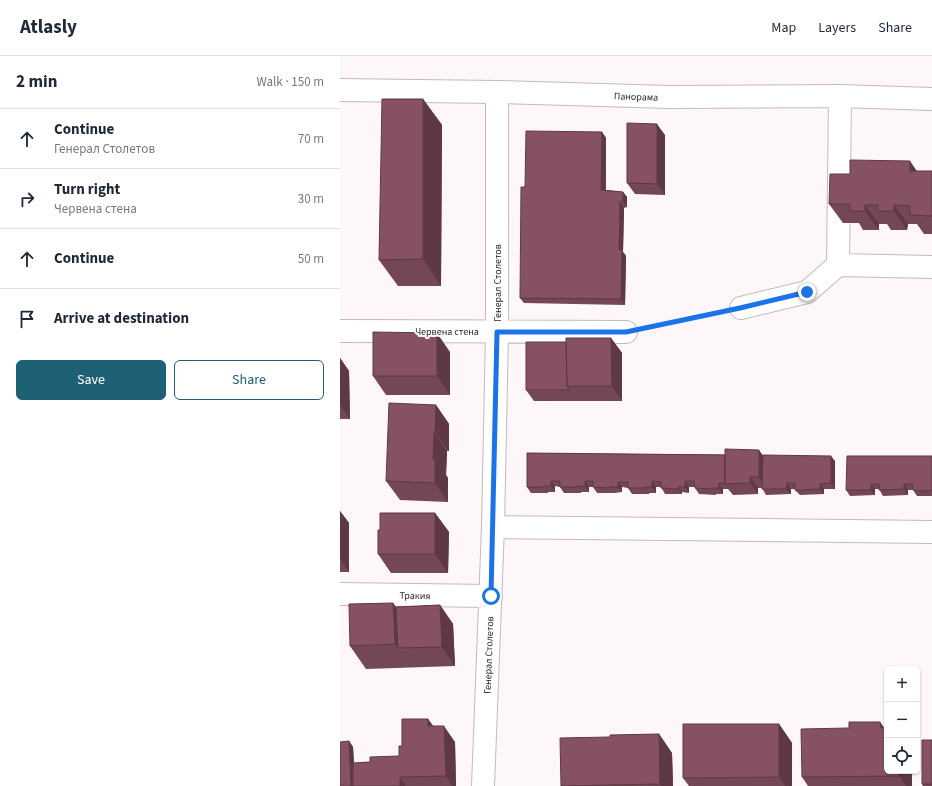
<!DOCTYPE html>
<html lang="en">
<head>
<meta charset="utf-8">
<style>
	:root { --surface:#fff; --page:#f6f6f7; --text:#1f2937; --muted:#747a83; --line:#e0e1e3; --accent:#1e6074 }
	body { margin:0; font-family:"Source Sans 3",sans-serif; background:var(--page); color:var(--text) }
	.controls { position:absolute; right:12px; bottom:12px; display:grid; overflow:hidden; border-radius:6px; box-shadow:0 1px 3px #0004 }
	.controls button { width:36px; height:36px; display:grid; place-items:center; padding:0; border:0; border-bottom:1px solid var(--line); background:var(--surface); color:var(--text); font:20px sans-serif }
	.stop { position:absolute; width:12px; height:12px; margin:-9px; border:3px solid #1a73e8; border-radius:50%; background:#fff }
	.stop.end { background:#1a73e8; border-color:#fff; box-shadow:0 1px 4px #0008 }
	.list { margin:0; padding:0; list-style:none }
	h2 { display:flex; justify-content:space-between; align-items:center; height:52px; margin:0; padding:0 16px; font-size:17px }
	h2 small { font-size:13px; font-weight:400; color:var(--muted) }
	.list li { display:grid; grid-template-columns:26px 1fr auto; gap:12px; align-items:center; box-sizing:border-box; height:60px; padding:0 16px; border-top:1px solid var(--line) }
	.list b { display:block; font-size:15px; white-space:nowrap }
	.list p { margin:0; font-size:13px; white-space:nowrap; color:var(--muted) }
	.list em { font-size:13px; font-style:normal; color:var(--muted) }
	.actions { display:flex; gap:8px; padding:12px 16px }
	.actions a { flex:1; padding:9px 0; border:1px solid var(--accent); border-radius:6px; text-align:center; font-size:14px; color:var(--accent) }
	.actions .main { background:var(--accent); color:#fff }
	.icon { flex:none; width:22px; height:22px; fill:none; stroke:currentColor; stroke-width:2; stroke-linecap:round; stroke-linejoin:round }
	.map { position:relative; flex:none; width:592px; height:730px; overflow:hidden }
	header { display:flex; align-items:center; gap:24px; box-sizing:border-box; height:56px; padding:0 20px; background:var(--surface); border-bottom:1px solid var(--line) }
	header strong { font-size:19px }
	nav { display:flex; gap:22px; margin-inline-start:auto; font-size:14px }
	main { display:flex }
	aside { flex:1; background:var(--surface) }
	.map>svg:first-child { display:block }
</style>
</head>
<body>
<header>
<strong>Atlasly</strong>
<nav><a>Map</a><a>Layers</a><a>Share</a></nav>
</header>
<main>
<aside>
<h2>2 min<small>Walk · 150 m</small></h2>
<ul class="list">
<li><svg class="icon" aria-label="ahead" viewBox="0 0 24 24"><path d="M12 20V5M6 11l6-6 6 6"/></svg><div><b>Continue</b><p>Генерал Столетов</p></div><em>70 m</em></li>
<li><svg class="icon" aria-label="right" viewBox="0 0 24 24"><path d="M7 20v-9h11M14 6l5 5-5 5"/></svg><div><b>Turn right</b><p>Червена стена</p></div><em>30 m</em></li>
<li><svg class="icon" aria-label="ahead" viewBox="0 0 24 24"><path d="M12 20V5M6 11l6-6 6 6"/></svg><div><b>Continue</b></div><em>50 m</em></li>
<li><svg class="icon" aria-label="arrive" viewBox="0 0 24 24"><path d="M6 21V4h12l-3 4 3 4H6"/></svg><div><b>Arrive at destination</b></div></li>
</ul>
<div class="actions"><a class="main">Save</a><a>Share</a></div>
</aside>
<div class="map">
<svg width="592" height="730" viewBox="0 0 592 730">
	<rect width="100%" height="100%" fill="#fdf7f9"/>
	<g fill="none" stroke-linecap="round" stroke-linejoin="round">
		<defs>
			<path id="minor" d="M498,209L500,40
				M401,252L467,236L498,209L592,211
				M0,275L286,276
				M153,471L592,476
				M0,538L151,540
				M143,730L153,471L157,276V36"/>
			<path id="tertiary" d="M0,34L157,36L329,41L500,40L592,43"/>
		</defs>
		<use href="#minor" stroke="#c6b8bb" stroke-width="24"/>
		<use href="#tertiary" stroke="#c6b8bb" stroke-width="24"/>
		<path stroke="#969092" stroke-width="2.5" stroke-dasharray="3 2" stroke-linecap="butt" d="M309,272L378,257"/>
		<use href="#minor" stroke="#fff" stroke-width="22"/>
		<use href="#tertiary" stroke="#fff" stroke-width="22"/>
	</g>
	<path fill="#734753" d="M83,43L102,69L101,230H58L39,204Z
		M262,76L266,82V134L283,136L287,141V151L284,152L283,196L286,200L285,249L184,247L180,242L185,131Z
		M325,79V139L295,138L287,127Z
		M577,115H592V178H584L577,168H568L567,174H551L547,168H539V174H523L519,167H503L489,148L510,118Z
		M271,282L282,297V345H194L186,334L226,286Z
		M110,296V339H46L33,320Z
		M0,302L9,315L10,363H0Z
		M96,349L109,368V395H107L106,419L108,422V446L60,444L46,425Z
		M187,397L423,399L495,405V433H484V438L460,439L455,434V433H451V438L426,439L422,432H418V438L393,439L388,433H383V438H376V439L359,438L355,432V431H349V437L342,436V438H325L321,431H316V437H309V438H292L288,432L282,431V436L275,437H257L253,431H249V436H241V437H224L220,431L215,430V436H208V437H191L187,431Z
		M592,400V440H577L573,434H568V439L543,440L539,433H535V439L510,440L506,434Z
		M0,455L9,467V516H0Z
		M95,457L109,476L108,517H51L38,498Z
		M53,547L56,551L100,549L113,568L115,610L26,613L10,590Z
		M88,663L93,670L115,686L116,730H0L9,685L13,691L14,707L30,706L59,700L62,690Z
		M540,666L572,715V730H468L462,721L509,672Z
		M439,668L452,687V730H349L343,722Z
		M319,678L332,697L333,730H221L270,681Z
		M592,684V730H583L582,728Z"/>
	<path fill="#5e3944" d="M83,43L102,69L101,230L83,203Z
		M317,68L325,79V139L317,128Z
		M262,76L266,82L265,140L261,134Z
		M570,105L583,124L570,115Z
		M283,136L287,141V151L283,145Z
		M280,146L284,152L283,196L286,200L285,249L281,243L279,194Z
		M525,149L539,168V174L525,155Z
		M554,149L568,168L567,174L554,155Z
		M97,277L110,296V339L97,320Z
		M271,282L282,297V345L272,330Z
		M0,302L9,315L10,363L0,349Z
		M96,349L109,368V395L95,376Z
		M94,376L107,395L106,419L108,422V446L95,427L93,403Z
		M419,394L427,405L426,432L419,421Z
		M491,400L495,405V433L491,427Z
		M410,421L418,432V438L410,427Z
		M211,425L215,430V436L211,430Z
		M245,425L249,431V436L245,430Z
		M312,425L316,431V437L312,431Z
		M345,425L349,431V437L345,431Z
		M278,426L282,431V436L278,431Z
		M379,427L383,433V438L379,432Z
		M447,427L451,433V438L446,433Z
		M480,428L484,433V438L480,433Z
		M531,428L535,433V439L531,434Z
		M564,428L568,434V439L564,433Z
		M305,431L309,437V438L305,432Z
		M338,431L342,436V438L338,433Z
		M0,455L9,467V516L0,503Z
		M95,457L109,476L108,517L95,498Z
		M53,547L69,570L58,592L55,588Z
		M100,549L113,568L115,610L102,591Z
		M88,663L99,678L88,670Z
		M540,666L547,676L541,672Z
		M439,668L452,687V730H445L439,721Z
		M104,670L115,686L116,730H112L106,720Z
		M319,678L332,697L333,730H321L320,728Z
		M9,685L13,691L15,730H11Z
		M559,715H572V730H566L559,720Z
		M60,721L66,730H60Z"/>
	<path fill="#865261" stroke="#5e3944" d="M42,43H83V203L39,204Z
		M287,67L317,68V128L287,127Z
		M186,75L262,76L261,134L283,136V145L280,146L279,194H282L281,243L180,242L181,131H185Z
		M510,104L570,105V115H592V160L570,159V150L554,149V155H538V149H525V155H510V148H489L490,118H510Z
		M33,276L97,277V320H33Z
		M226,282H271L272,330H227Z
		M186,286H226L227,330L230,334H186Z
		M49,347L96,349L95,376H94L93,403H95V427L46,425Z
		M385,393L419,394V421H410V427L385,428Z
		M187,397L385,399V427H379V432H372V433L355,432L354,425H345V431H338V433L321,432V426L312,425V431H305V432H288V426H278V431H270V432L253,431V425H245V430H237V431H220V425H211V430H204V431H187Z
		M423,399L491,400V427L480,428V433L455,434V427H447L446,433H422Z
		M507,400H592V434H590V435L573,434V428H564V433L539,434V428H531V434H506Z
		M40,457H95V498H38V474H40Z
		M53,547L55,588L10,590L9,548Z
		M100,549L102,591L58,592L56,551Z
		M62,663H88V670H104L106,720L60,721V730H13V707L30,706V701L59,700V690H62Z
		M509,666H540L541,672H547V715H559V720L462,721L461,673L509,672Z
		M343,668H439V721L343,722Z
		M319,678L320,728L221,730L220,682L270,681V679Z
		M582,684H592V728H582Z
		M9,685L11,730H0V686Z"/>
	<g fill="none" stroke-linecap="round" stroke-linejoin="round">
		<path stroke="#1a73e8" stroke-width="5" d="M151,540L157,276H286L400,252L467,236"/>
	</g>
	<g text-anchor="middle" stroke-width="4" stroke-linejoin="round" paint-order="stroke">
		<g font-size="10" fill="#241f20" stroke="#fff">
			<text transform="translate(296 40) rotate(2)" y="4">Панорама</text>
			<text transform="translate(157 227) rotate(-90)" y="4">Генерал Столетов</text>
			<text x="107" y="279">Червена стена</text>
			<text transform="translate(75 539) rotate(1)" y="4">Тракия</text>
			<text transform="translate(148 599) rotate(-88)" y="4">Генерал Столетов</text>
		</g>
	</g>
</svg>
<div class="controls">
<button>+</button>
<button>−</button>
<button><svg class="icon" aria-label="locate" viewBox="0 0 24 24"><circle cx="12" cy="12" r="6"/><path d="M12 2v4M12 18v4M2 12h4M18 12h4"/></svg></button>
</div>
<div class="stop" style="left:151px;top:540px"></div>
<div class="stop end" style="left:467px;top:236px"></div>
</div>
</main>
</body>
</html>
